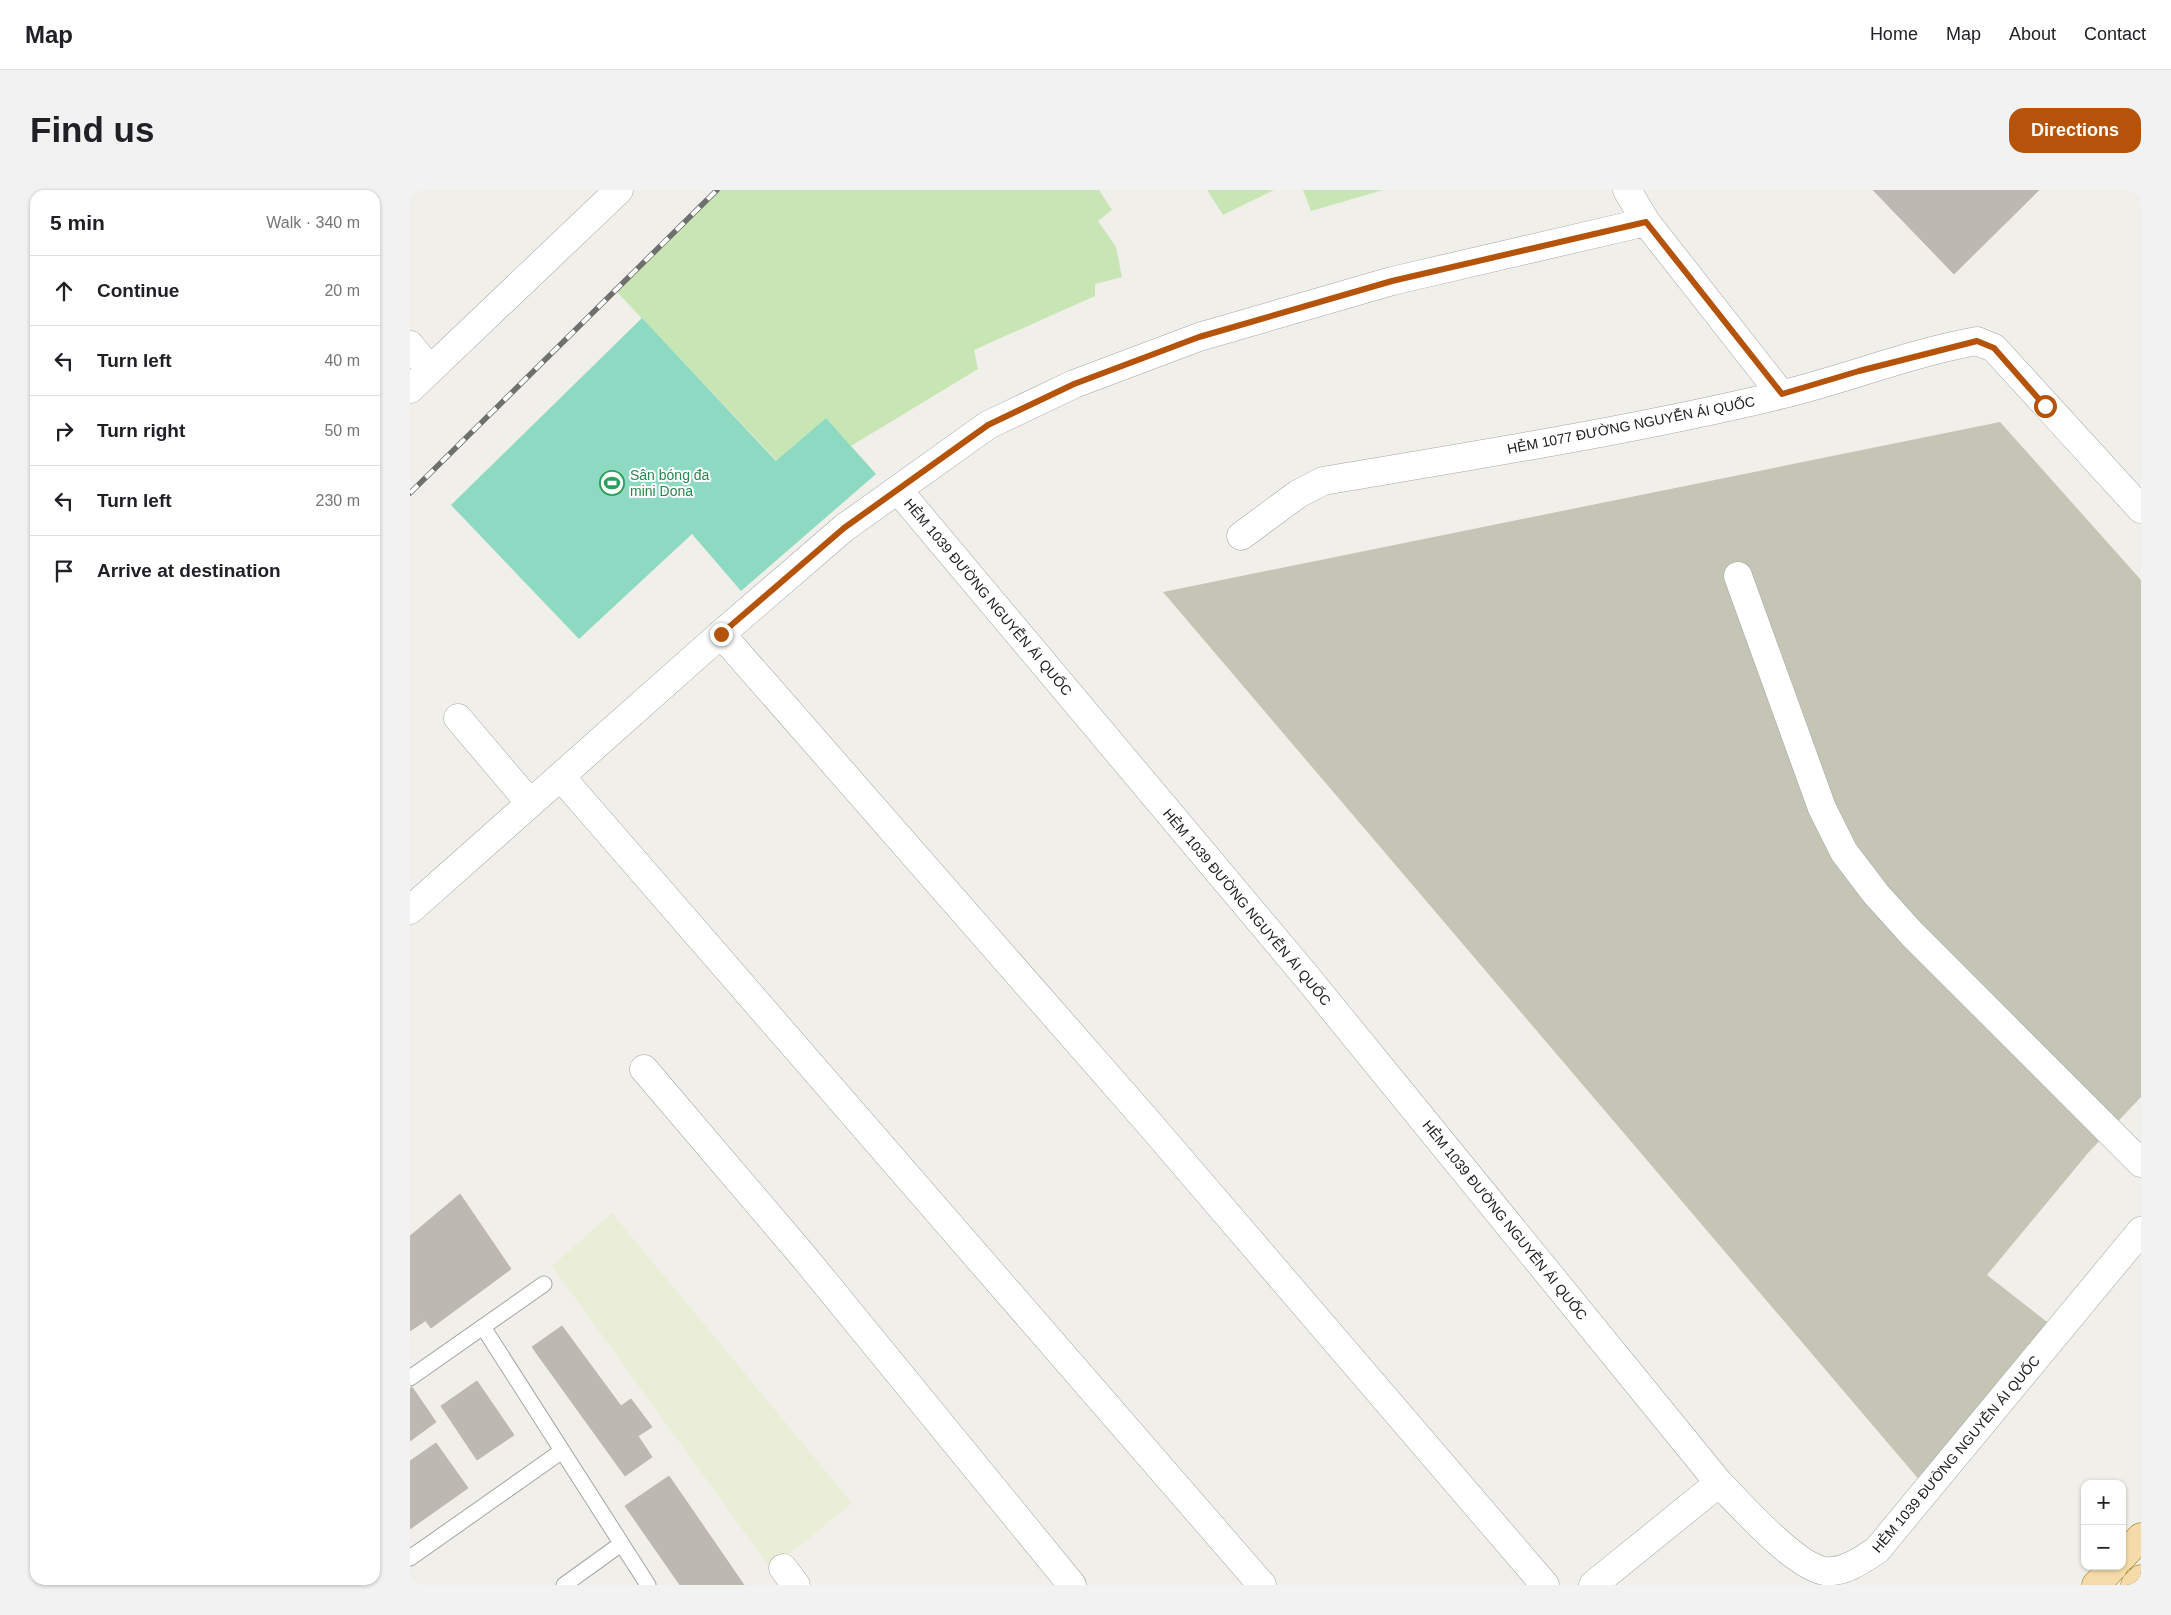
<!DOCTYPE html>
<html lang="en">
<head>
<meta charset="utf-8">
<style>
	:root { --surface:#fff; --page:#f2f2f2; --text:#202124; --muted:#757577; --line:#e0e0e0; --accent:#b45309 }
	body { margin:0; font-family:Helvetica,sans-serif; background:var(--page); color:var(--text) }
	.controls { position:absolute; right:15px; bottom:15px; display:grid; overflow:hidden; border-radius:10px; box-shadow:0 1px 4px #0004 }
	.controls button { width:45px; height:45px; display:grid; place-items:center; padding:0; border:0; border-bottom:1px solid var(--line); background:var(--surface); color:var(--text); font:25px sans-serif }
	.stop { position:absolute; width:15px; height:15px; margin:-11px; border:4px solid #b45309; border-radius:50%; background:#fff }
	.stop.end { background:#b45309; border-color:#fff; box-shadow:0 1px 5px #0008 }
	.list { margin:0; padding:0; list-style:none }
	h2 { display:flex; justify-content:space-between; align-items:center; height:65px; margin:0; padding:0 20px; font-size:21px }
	h2 small { font-size:16px; font-weight:400; color:var(--muted) }
	.list li { display:grid; grid-template-columns:32px 1fr auto; gap:15px; align-items:center; box-sizing:border-box; height:70px; padding:0 20px; border-top:1px solid var(--line) }
	.list b { display:block; font-size:19px; white-space:nowrap }
	.list em { font-size:16px; font-style:normal; color:var(--muted) }
	.icon { flex:none; width:28px; height:28px; fill:none; stroke:currentColor; stroke-width:2; stroke-linecap:round; stroke-linejoin:round }
	.map { position:relative; flex:none; width:1731px; height:1395px; overflow:hidden; border-radius:15px }
	header { display:flex; align-items:center; gap:30px; box-sizing:border-box; height:70px; padding:0 25px; background:var(--surface); border-bottom:1px solid var(--line) }
	header strong { font-size:24px }
	nav { display:flex; gap:28px; margin-inline-start:auto; font-size:18px }
	.intro { display:flex; align-items:center; justify-content:space-between; box-sizing:border-box; height:120px; padding:0 30px }
	h1 { margin:0; font-size:35px }
	.button { padding:12px 22px; border-radius:15px; background:var(--accent); color:#fff; font-size:18px; font-weight:700 }
	main { display:flex; gap:30px; padding:0 30px }
	aside { flex:1; background:var(--surface); border-radius:15px; box-shadow:0 1px 4px #0004 }
	.map>svg:first-child { display:block }
</style>
</head>
<body>
<header>
<strong>Map</strong>
<nav><a>Home</a><a>Map</a><a>About</a><a>Contact</a></nav>
</header>
<div class="intro"><h1>Find us</h1><a class="button">Directions</a></div>
<main>
<aside>
<h2>5 min<small>Walk · 340 m</small></h2>
<ul class="list">
<li><svg class="icon" aria-label="ahead" viewBox="0 0 24 24"><path d="M12 20V5M6 11l6-6 6 6"/></svg><div><b>Continue</b></div><em>20 m</em></li>
<li><svg class="icon" aria-label="left" viewBox="0 0 24 24"><path d="M17 20v-9H6M10 6l-5 5 5 5"/></svg><div><b>Turn left</b></div><em>40 m</em></li>
<li><svg class="icon" aria-label="right" viewBox="0 0 24 24"><path d="M7 20v-9h11M14 6l5 5-5 5"/></svg><div><b>Turn right</b></div><em>50 m</em></li>
<li><svg class="icon" aria-label="left" viewBox="0 0 24 24"><path d="M17 20v-9H6M10 6l-5 5 5 5"/></svg><div><b>Turn left</b></div><em>230 m</em></li>
<li><svg class="icon" aria-label="arrive" viewBox="0 0 24 24"><path d="M6 21V4h12l-3 4 3 4H6"/></svg><div><b>Arrive at destination</b></div></li>
</ul>
</aside>
<div class="map">
<svg width="1731" height="1395" viewBox="0 0 1731 1395">
	<rect width="100%" height="100%" fill="#f1efe9"/>
	<path fill="#c4c5b5" d="M1590,232L1731,390V907L1678,963L1577,1085L1641,1135L1511,1292L753,402Z"/>
	<path fill="#eaeed6" d="M202,1023L442,1313L361,1379L142,1076Z"/>
	<path fill="#c8e6b3" d="M310,0H689L702,20L688,31L706,57L712,87L685,94V106L564,160L568,179L441,256L416,228L367,271L207,102Z
		M797,0H864L813,25Z
		M893,0H973L901,21Z"/>
	<path fill="#8ed9c2" d="M232,128L366,271L416,228L466,284L331,401L282,344L169,449L41,315Z"/>
	<path fill="#beb8b2" stroke="#c2b7ac" d="M1463,0H1629L1544,84Z
		M50,1004L101,1079L21,1138L0,1110V1046Z
		M0,1110L15,1131L0,1141Z
		M152,1136L211,1216L221,1209L242,1237L228,1246L242,1267L215,1286L122,1157Z
		M67,1191L104,1245L67,1270L31,1216Z
		M2,1197L26,1232L0,1251V1199Z
		M26,1253L58,1298L0,1339V1271Z
		M259,1286L334,1395H270L215,1316Z"/>
	<g fill="none" stroke-linecap="round" stroke-linejoin="round">
		<defs>
			<path id="service" d="M73,1137L238,1395
				M0,1188L134,1094
				M0,1368L152,1261
				M154,1395L211,1354"/>
			<path id="minor" d="M1217,0L1236,32L1371,204
				M0,155L20,180
				M0,199L209,0
				M488,300L896,786L1309,1293C1331,1315 1385,1377 1415,1381C1434,1383 1452,1370 1467,1360L1731,1041
				M831,346L888,304L913,291C1066,265 1219,241 1370,205C1436,189 1500,163 1567,151L1584,158L1731,319
				M1328,386L1412,618L1434,662L1466,704L1502,744L1731,973
				M311,444L738,932L1135,1395
				M48,528L120,613
				M151,587L852,1395
				M0,720L311,444L434,338L578,235L664,194L789,147L982,91L1236,32
				M234,879L394,1067L662,1395
				M373,1378L386,1395
				M1183,1395L1309,1293"/>
			<path id="primary" d="M1712,1367L1731,1347
				M1686,1395L1704,1376
				M1725,1395L1731,1389"/>
		</defs>
		<use href="#service" stroke="#a5a5a5" stroke-width="17"/>
		<use href="#minor" stroke="#a5a5a5" stroke-width="29"/>
		<use href="#primary" stroke="#93710c" stroke-width="29"/>
		<use href="#service" stroke="#fff" stroke-width="15"/>
		<use href="#minor" stroke="#fff" stroke-width="28"/>
		<use href="#primary" stroke="#f5dba9" stroke-width="28"/>
		<defs>
			<path id="rail" d="M0,303L307,0"/>
		</defs>
		<use href="#rail" stroke="#6f6f6f" stroke-width="5.5"/>
		<use href="#rail" stroke="#fff" stroke-width="4" stroke-dasharray="11" stroke-linecap="butt"/>
	</g>
	<g fill="none" stroke-linecap="round" stroke-linejoin="round">
		<path stroke="#b45309" stroke-width="6" d="M311,444L434,338L578,235L664,194L789,147L982,91L1236,32L1372,204L1449,181L1567,151L1584,158L1635,216"/>
	</g>
	<defs>
		<symbol id="stadium-ring" viewBox="-11 -11 22 22"><circle r="9.5" fill="#fff" stroke="#2e9e5b" stroke-width="1.5"/><path d="M0-5a6.5 5 0 1 0 0 10a6.5 5 0 1 0 0-10ZM-3.5-1.8h7v3.6h-7Z" fill="#2e9e5b"/></symbol>
	</defs>
	<g fill-rule="evenodd">
		<use href="#stadium-ring" x="188" y="279" width="28" height="28"/>
	</g>
	<g text-anchor="middle" stroke-width="4" stroke-linejoin="round" paint-order="stroke">
		<g font-size="14" fill="#212121" stroke="#fff">
			<text transform="translate(1221 235) rotate(-11)" y="5">HẺM 1077 ĐƯỜNG NGUYỄN ÁI QUỐC</text>
			<text transform="translate(578 407) rotate(50)" y="5">HẺM 1039 ĐƯỜNG NGUYỄN ÁI QUỐC</text>
			<text transform="translate(837 717) rotate(50)" y="5">HẺM 1039 ĐƯỜNG NGUYỄN ÁI QUỐC</text>
			<text transform="translate(1095 1030) rotate(51)" y="5">HẺM 1039 ĐƯỜNG NGUYỄN ÁI QUỐC</text>
			<text transform="translate(1546 1264) rotate(-50)" y="5">HẺM 1039 ĐƯỜNG NGUYỄN ÁI QUỐC</text>
		</g>
		<g font-size="14" fill="#27864d" stroke="#fff" text-anchor="start">
			<text x="220" y="290">Sân bóng đa<tspan x="220" dy="16">mini Dona</tspan></text>
		</g>
	</g>
</svg>
<div class="controls">
<button>+</button>
<button>−</button>
</div>
<div class="stop" style="left:1635px;top:216px"></div>
<div class="stop end" style="left:311px;top:444px"></div>
</div>
</main>
</body>
</html>
